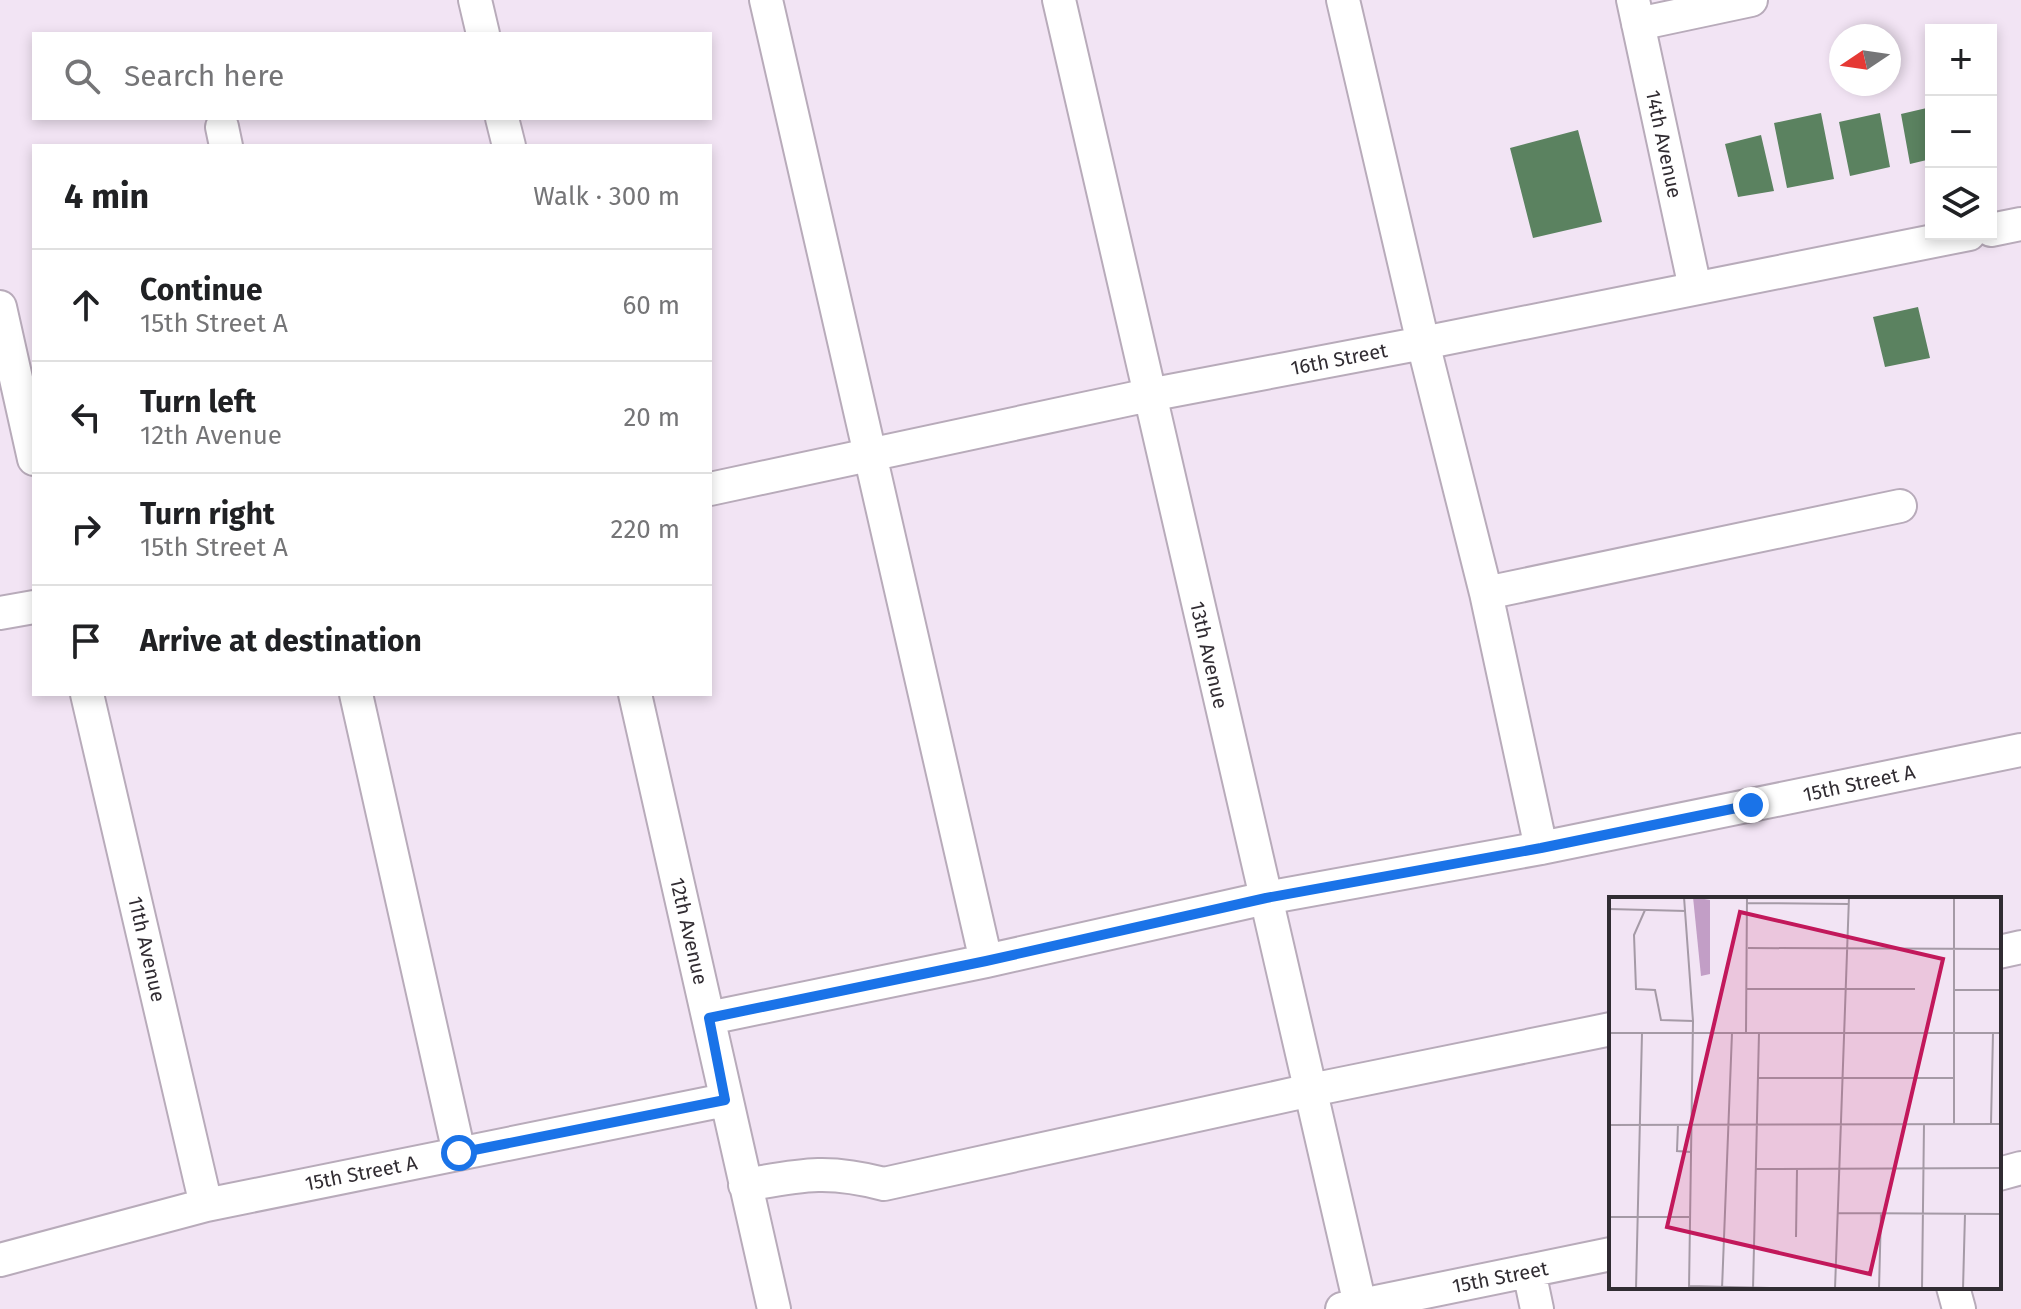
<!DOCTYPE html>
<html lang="en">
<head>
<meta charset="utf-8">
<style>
	:root { --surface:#fff; --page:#f6f6f6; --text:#202124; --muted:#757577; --line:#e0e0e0 }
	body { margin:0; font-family:"Fira Sans",sans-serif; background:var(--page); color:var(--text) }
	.controls { position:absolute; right:24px; top:24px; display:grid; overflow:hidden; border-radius:0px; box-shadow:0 4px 12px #0003 }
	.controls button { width:72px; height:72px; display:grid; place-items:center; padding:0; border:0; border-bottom:2px solid var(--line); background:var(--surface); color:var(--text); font:40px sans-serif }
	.compass { position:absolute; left:1829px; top:24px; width:72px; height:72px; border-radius:50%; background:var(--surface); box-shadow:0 4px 12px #0003; rotate:257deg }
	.stop { position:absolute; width:24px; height:24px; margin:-18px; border:6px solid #1a73e8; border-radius:50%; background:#fff }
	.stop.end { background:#1a73e8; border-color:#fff; box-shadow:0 2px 8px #0008 }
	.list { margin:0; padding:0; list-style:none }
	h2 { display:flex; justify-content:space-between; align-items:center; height:104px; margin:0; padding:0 32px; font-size:34px }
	h2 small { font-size:26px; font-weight:400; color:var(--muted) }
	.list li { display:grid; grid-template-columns:52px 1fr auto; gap:24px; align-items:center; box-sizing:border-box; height:112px; padding:0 32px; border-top:2px solid var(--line) }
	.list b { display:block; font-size:30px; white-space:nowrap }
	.list p { margin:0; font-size:26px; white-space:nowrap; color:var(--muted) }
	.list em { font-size:26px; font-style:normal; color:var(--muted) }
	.icon { flex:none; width:44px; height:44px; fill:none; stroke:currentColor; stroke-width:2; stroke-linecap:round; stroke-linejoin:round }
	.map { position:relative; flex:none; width:2021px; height:1309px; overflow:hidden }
	.search { position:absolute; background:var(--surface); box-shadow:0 4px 12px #0003; left:32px; top:32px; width:680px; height:88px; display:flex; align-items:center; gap:20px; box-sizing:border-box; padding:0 28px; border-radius:0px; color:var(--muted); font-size:30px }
	.panel { position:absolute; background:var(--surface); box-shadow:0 4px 12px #0003; left:32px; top:144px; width:680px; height:552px; border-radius:0px }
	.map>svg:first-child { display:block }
</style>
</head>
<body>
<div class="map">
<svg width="2021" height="1309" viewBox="0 0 2021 1309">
	<rect width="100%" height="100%" fill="#f2e4f4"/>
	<path fill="#5b8260" d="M1931,107V159L1910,164L1901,114Z
		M1821,113L1834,179L1787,188L1774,123Z
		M1880,113L1890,167L1850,176L1839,122Z
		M1578,130L1602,222L1533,238L1510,148Z
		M1761,135L1774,191L1738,197L1725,144Z
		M1918,307L1930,358L1885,367L1873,317Z"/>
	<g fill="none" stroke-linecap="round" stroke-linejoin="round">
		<defs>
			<path id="minor" d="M475,0L483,34
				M766,0L986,961
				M1059,0L1361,1309
				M1343,0L1423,343L1486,593L1541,848
				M1633,0L1695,288
				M1638,24L1751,0
				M502,118L509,146
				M222,127L226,146
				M1991,230L2021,224
				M0,307L34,459
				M710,489L1149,395L1423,343L1969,234
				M1486,593L1900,506
				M0,613L34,607
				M87,694L206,1205
				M356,694L459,1153
				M635,694L774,1309
				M1999,952L2021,947
				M709,1018L986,961L1266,898L1541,848L2021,750
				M1999,1174L2021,1168
				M745,1185C802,1175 827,1169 884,1184L1311,1090L1611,1029
				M0,1260L206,1205L725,1100
				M1529,1271L1537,1309
				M1953,1287L1959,1309
				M1342,1309L1611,1254"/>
		</defs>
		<use href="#minor" stroke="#b8abba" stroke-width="36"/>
		<use href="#minor" stroke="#fff" stroke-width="32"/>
	</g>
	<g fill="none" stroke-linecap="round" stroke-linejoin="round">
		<path stroke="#1a73e8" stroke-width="10" d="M459,1153L725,1100L709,1018L986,961L1266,898L1541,848L1751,805"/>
	</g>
	<g text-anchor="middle" stroke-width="6" stroke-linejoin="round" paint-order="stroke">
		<g font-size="20" fill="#312c32" stroke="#fff">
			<text transform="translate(1664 144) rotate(78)" y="7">14th Avenue</text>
			<text transform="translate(1339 359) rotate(-11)" y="7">16th Street</text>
			<text transform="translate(1209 655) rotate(77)" y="7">13th Avenue</text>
			<text transform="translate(1859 783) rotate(-12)" y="7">15th Street A</text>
			<text transform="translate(689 931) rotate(77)" y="7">12th Avenue</text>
			<text transform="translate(147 949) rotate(77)" y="7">11th Avenue</text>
			<text transform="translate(361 1173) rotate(-11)" y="7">15th Street A</text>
			<text transform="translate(1500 1277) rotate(-11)" y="7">15th Street</text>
		</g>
	</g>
	<g transform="translate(1609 897)">
		<rect width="392" height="392" fill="#f2e4f4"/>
		<path d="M84,0L101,3V77L92,79Z" fill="#c29ec6"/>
		<path fill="none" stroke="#a59aa6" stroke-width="2" d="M75,0L84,124L80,392M345,0V227M138,6L240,7M0,12L77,14M36,13L25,38L27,92L46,93L52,123L84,124M139,51L392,52M138,92H306M346,93H392M137,135L138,0M0,136H392M149,181H345M69,227L68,254L82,255M382,227L384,136M0,228L392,227M147,272L392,271M228,316L392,317M0,320H80M187,340L188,273M80,389L195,392M27,392L33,136M113,392L123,136M144,392L150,136M226,392L240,0M270,392L272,316M313,392L315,227M354,392L356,317"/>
		<path fill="#c2185b" fill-opacity="0.15" stroke="#c2185b" stroke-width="4" d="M131,15L334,62L261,377L58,330Z"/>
		<rect width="392" height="392" fill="none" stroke="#312c32" stroke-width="4"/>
	</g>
</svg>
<div class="controls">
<button>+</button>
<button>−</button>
<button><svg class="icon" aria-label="layers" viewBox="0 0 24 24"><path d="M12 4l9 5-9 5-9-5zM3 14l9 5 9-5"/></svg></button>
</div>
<svg class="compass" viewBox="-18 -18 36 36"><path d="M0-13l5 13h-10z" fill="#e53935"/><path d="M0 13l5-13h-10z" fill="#757577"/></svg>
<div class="stop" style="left:459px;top:1153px"></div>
<div class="stop end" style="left:1751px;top:805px"></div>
<div class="search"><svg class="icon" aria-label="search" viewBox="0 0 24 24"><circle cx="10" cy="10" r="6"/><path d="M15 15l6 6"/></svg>Search here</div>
<section class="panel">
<h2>4 min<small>Walk · 300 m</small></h2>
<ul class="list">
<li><svg class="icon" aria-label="ahead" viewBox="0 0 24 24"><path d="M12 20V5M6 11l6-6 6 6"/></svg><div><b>Continue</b><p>15th Street A</p></div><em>60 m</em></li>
<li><svg class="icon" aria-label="left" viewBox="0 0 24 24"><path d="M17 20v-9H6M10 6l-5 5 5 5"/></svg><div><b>Turn left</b><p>12th Avenue</p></div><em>20 m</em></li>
<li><svg class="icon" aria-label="right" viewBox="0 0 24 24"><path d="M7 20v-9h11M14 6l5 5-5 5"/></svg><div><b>Turn right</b><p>15th Street A</p></div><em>220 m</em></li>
<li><svg class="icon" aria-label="arrive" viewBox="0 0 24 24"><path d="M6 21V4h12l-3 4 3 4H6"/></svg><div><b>Arrive at destination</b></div></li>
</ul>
</section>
</div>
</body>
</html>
